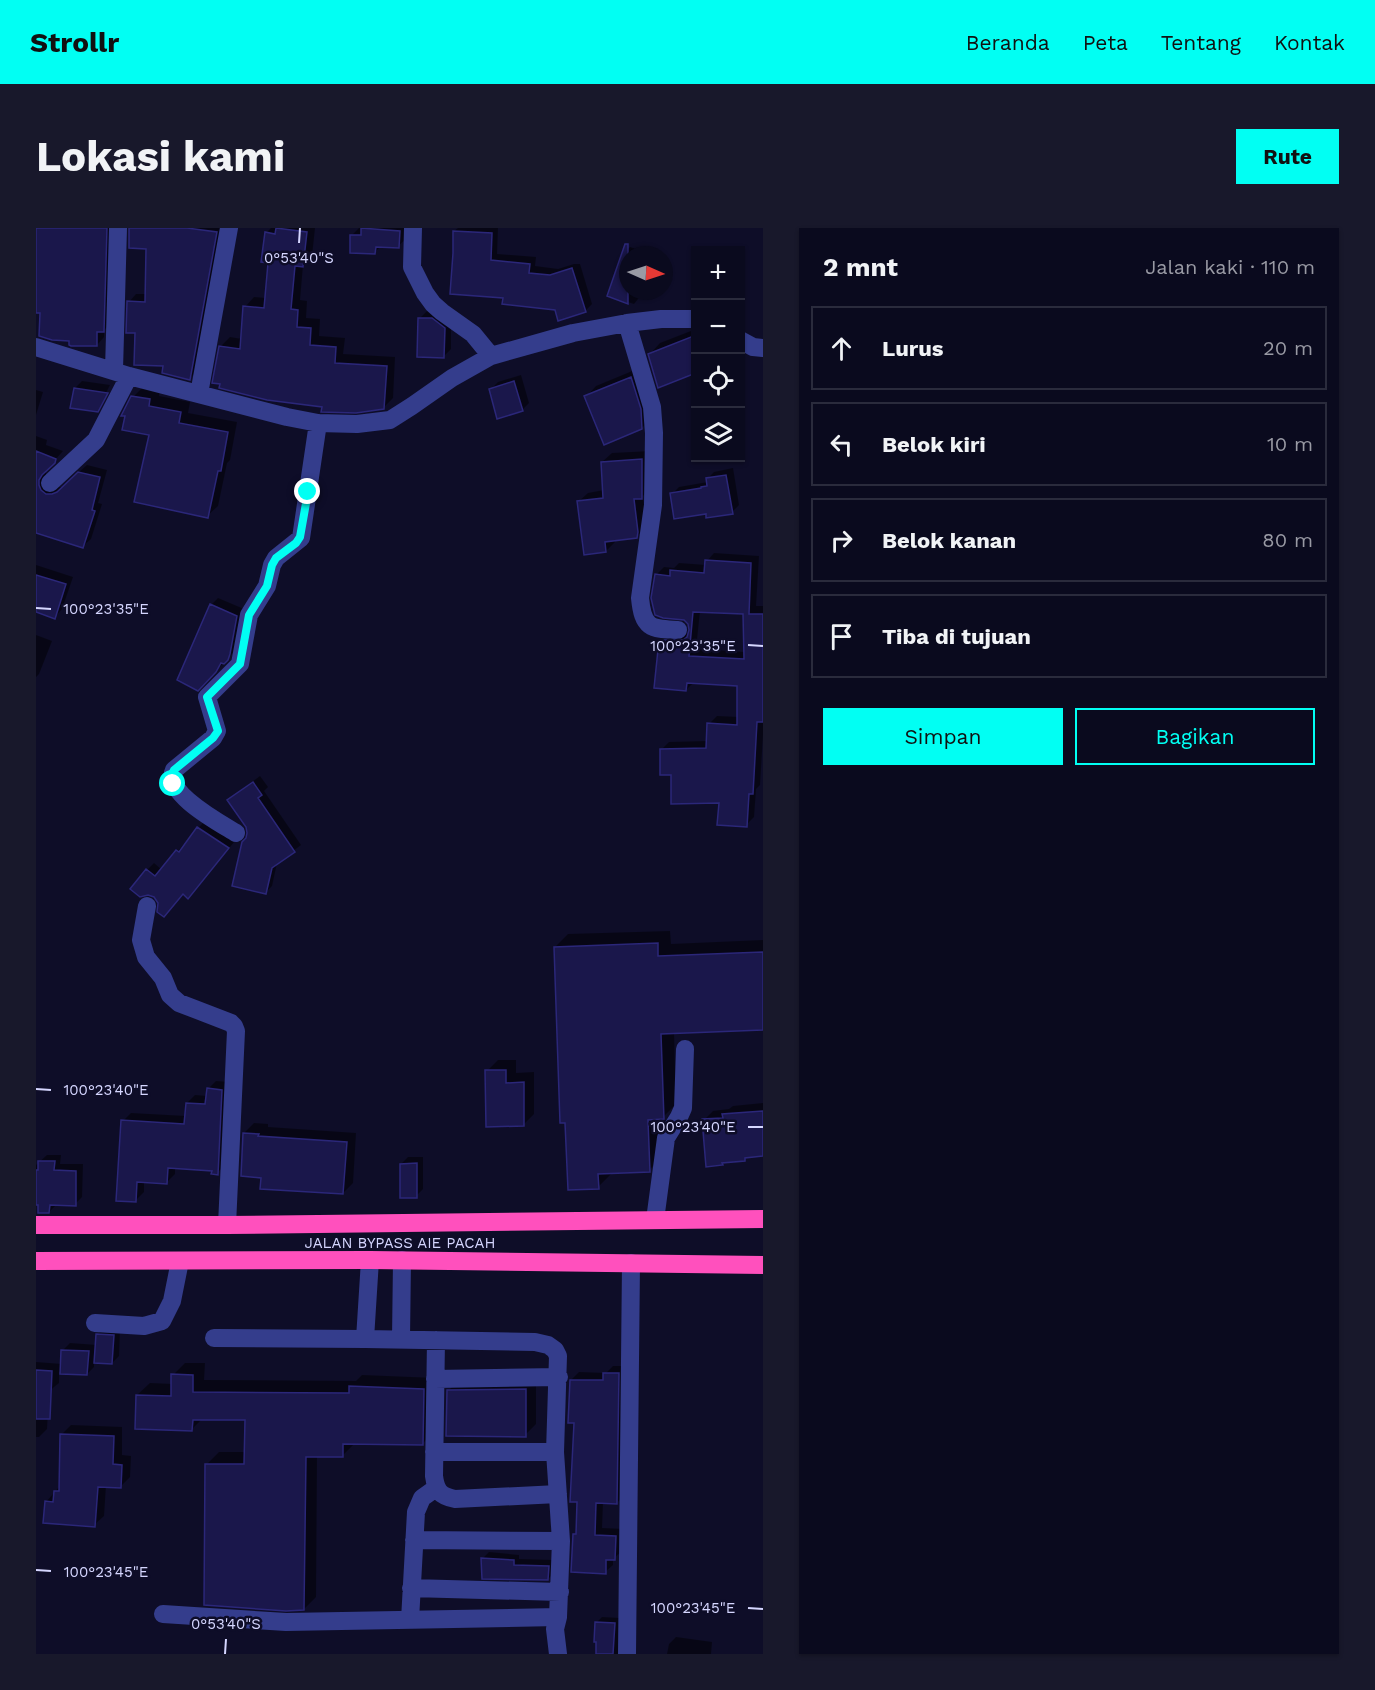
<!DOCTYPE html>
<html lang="id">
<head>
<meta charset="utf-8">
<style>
	:root { --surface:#0a0a1e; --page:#18182b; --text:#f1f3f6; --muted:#999aa4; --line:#2a2b3c; --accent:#01fff3 }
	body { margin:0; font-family:"Work Sans",sans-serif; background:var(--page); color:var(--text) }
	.controls { position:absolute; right:18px; top:18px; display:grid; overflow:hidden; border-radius:0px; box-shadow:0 2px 4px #0004 }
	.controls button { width:54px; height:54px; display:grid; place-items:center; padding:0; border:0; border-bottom:2px solid var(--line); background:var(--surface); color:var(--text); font:30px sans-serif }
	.compass { position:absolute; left:583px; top:18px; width:54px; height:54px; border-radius:50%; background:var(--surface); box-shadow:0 2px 4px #0004; rotate:93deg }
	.stop { position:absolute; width:18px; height:18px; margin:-14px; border:4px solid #01fff3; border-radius:50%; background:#fff }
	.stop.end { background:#01fff3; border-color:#fff; box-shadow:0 2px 6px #0008 }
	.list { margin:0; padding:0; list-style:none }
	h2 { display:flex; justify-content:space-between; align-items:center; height:78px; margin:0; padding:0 24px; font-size:26px }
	h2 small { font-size:20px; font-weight:400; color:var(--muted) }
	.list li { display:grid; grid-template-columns:39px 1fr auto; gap:18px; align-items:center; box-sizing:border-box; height:84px; margin:0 12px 12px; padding:0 12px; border:2px solid var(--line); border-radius:0px }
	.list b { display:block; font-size:22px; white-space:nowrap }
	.list em { font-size:20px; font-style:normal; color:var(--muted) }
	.actions { display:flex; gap:12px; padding:18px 24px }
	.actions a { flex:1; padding:14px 0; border:2px solid var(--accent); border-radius:0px; text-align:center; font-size:21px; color:var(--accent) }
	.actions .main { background:var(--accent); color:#111 }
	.icon { flex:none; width:33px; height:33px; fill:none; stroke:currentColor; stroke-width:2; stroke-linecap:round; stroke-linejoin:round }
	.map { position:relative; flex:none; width:727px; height:1426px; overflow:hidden; border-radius:0px }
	header { display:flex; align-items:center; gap:36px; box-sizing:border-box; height:84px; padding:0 30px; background:var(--accent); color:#111 }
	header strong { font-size:28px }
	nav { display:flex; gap:33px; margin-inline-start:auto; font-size:21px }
	.intro { display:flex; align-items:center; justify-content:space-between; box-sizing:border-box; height:144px; padding:0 36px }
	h1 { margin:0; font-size:42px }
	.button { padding:15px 27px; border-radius:0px; background:var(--accent); color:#111; font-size:21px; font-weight:700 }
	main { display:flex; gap:36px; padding:0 36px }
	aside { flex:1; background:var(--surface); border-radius:0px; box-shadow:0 2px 4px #0004 }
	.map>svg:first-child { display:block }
</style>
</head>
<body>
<header>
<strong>Strollr</strong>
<nav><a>Beranda</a><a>Peta</a><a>Tentang</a><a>Kontak</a></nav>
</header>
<div class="intro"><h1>Lokasi kami</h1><a class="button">Rute</a></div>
<main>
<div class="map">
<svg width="727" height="1426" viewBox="0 0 727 1426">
	<rect width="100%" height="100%" fill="#0e0d28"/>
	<path fill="#0007" fill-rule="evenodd" d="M0,0H77L75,95L68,102V109L61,117L34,112L5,84H0Z
		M95,0H187L161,143L154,150L129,136L101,104L93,74L100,66H111L112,19Z
		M235,0H279L276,28L267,37L264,72L271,73L270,90L284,91L283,108L309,110L307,126L359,129L357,170L347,180L287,178L185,118L194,109L206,111L209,79L218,69L230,70L234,34L230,5Z
		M323,0H371V10L362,18H345L339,24L316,7Z
		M422,0H462L461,26L500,29L499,38L522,41L538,36H544L556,76L549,83L520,80L469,69L418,3Z
		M594,19L616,27H592V63H620L615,68L606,66L598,76L573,68L587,26Z
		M628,31L632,32L628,43Z
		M391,83L403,84L415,93V121L408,128L384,90Z
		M660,101V143L614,126L624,115Z
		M606,139L616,189L606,200L550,169L560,158Z
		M485,147L493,175L486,182L455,161L462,154Z
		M46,153L74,157L64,177H66L61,183L39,160Z
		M107,159L124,162L123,168L154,174L152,185L201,194L194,232L191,235L182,278L171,288L115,206L97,169Z
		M0,162L7,164L0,187Z
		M0,208L11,212L10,217L27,223L10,242V249L19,259H26L51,237L71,242L62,275L66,276L55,311L47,318L0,303Z
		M615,223L614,260L607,268L610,299L600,309L579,312V314L570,323L542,274L552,265L568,262L566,234L576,225Z
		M697,240L703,277L696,284H671L636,266L643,259L672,254L671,251L678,244Z
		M678,325L723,328L720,378H727V507L724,557L720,561L718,589L710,597L684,573L636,545L625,522L633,514L672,513L673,496L681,488L703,489V456L658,454L650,462L624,412L632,405H654L653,396L620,347L628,339L638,340L643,335L670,337L671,333ZM664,383L708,385L709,424L660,421Z
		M0,337L37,349L26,381L19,389L0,383Z
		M182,370L208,381L198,424L162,461L175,377Z
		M0,407L16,413L3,446L0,449Z
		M224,548L232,559L228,563L265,617L241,635L236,658L229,665L211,598L193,572L200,566Z
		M169,593L199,613L158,662L123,674L111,642L118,635L126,642L142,623L148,616L150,617L162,600Z
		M634,703L635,716L727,712V801L638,804L640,876L627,889L625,890L626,929L613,942L575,944V946L562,959L519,719L532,706Z
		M462,832H480V845L498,844V886L487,897L451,843Z
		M180,853L193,854L189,937L181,945L177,942L139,939V946L131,954L108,953V964L100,972L87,893L95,885L150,888L151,875L159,867L171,868L172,861Z
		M727,875V927L711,928L708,931L689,933L686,936L668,892L677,883L693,881L697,878Z
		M218,895L232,896V899L320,905L317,955L307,965L227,948L208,905Z
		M11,927H25L24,936H47L46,969L39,976L20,977L13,984L3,975H0V937Z
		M372,929H387V961L380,968L365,936Z
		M68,1100L84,1101L83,1128L76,1135L58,1134V1139L51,1146L23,1144V1155L13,1163L11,1201L3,1209H0V1134L26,1136L27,1122L34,1115L61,1117V1107Z
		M149,1135H169L168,1152L320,1153L326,1147L400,1150L399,1203L387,1215H319L306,1228L281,1227L280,1369L268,1381L171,1236L183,1224H210V1191L167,1190L156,1201L101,1167L114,1155L137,1156V1147Z
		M577,1138H590L588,1267L581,1275L567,1274L566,1300L588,1301L586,1323L577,1331V1337L569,1344L539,1306L541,1304L543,1273L540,1194L535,1152L543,1144L570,1145Z
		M500,1151V1196L489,1207L412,1163L423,1152Z
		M35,1197L86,1199V1227L95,1228L94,1249L85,1258L70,1257L68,1288L58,1297L10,1274L24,1258L26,1206Z
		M453,1324L483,1327V1331L518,1332V1345L512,1351L447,1330Z
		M566,1389L584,1390L583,1426H561V1394Z
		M640,1409L676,1414L675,1426H631L633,1416Z"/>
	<path fill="#1a174b" stroke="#2b2779" stroke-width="1.5" fill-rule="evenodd" d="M0,0H71L68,104H61V118H35L33,117V113L16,112L3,108L4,85H0Z
		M93,0H151L181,4L154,152L126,145L127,138L98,137L99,105H90L91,73L109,74L110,21L93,20Z
		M240,0L271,4L267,39L259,38L255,81L262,82L261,99L275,100L274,117L300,119L299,135L351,138L348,181L320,185L285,184L286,179L231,172L183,160L184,156L176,155L183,118L204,121L207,78L228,80L232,35L225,34L229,4L239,6Z
		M325,0L364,3L363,20L340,19L339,26L314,25V7H325Z
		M417,3L456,5L455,32L494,36L493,45L514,47L536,40L550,84L522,93L519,82L466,76L467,70L414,66L417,25Z
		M589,16H592V76L571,68Z
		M382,90H396L409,100L408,130L381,129Z
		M660,107V145L622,160L612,126Z
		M595,149L605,181L606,201L568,217L548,168Z
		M478,153L487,183L461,191L453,161Z
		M38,160L72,165L62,184L34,180Z
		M95,168L114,171L113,178L145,184L143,195L192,204L185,243H182L172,290L98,274L113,207L86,202L89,188H85Z
		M0,223L20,231L19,235L6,247L3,252V257L5,262L10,266H16L21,264L42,244L64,249L56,282L59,283L47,320L0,305Z
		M606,231V271H598L602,304L601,310L569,314L570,324L548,327L541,273L567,270L565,234Z
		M690,247L697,286L670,290V286L638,291L634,265L665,260V259L671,258L670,250Z
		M669,332L715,335L713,386H727V494H721L717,566H713L711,599L681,597L683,575L635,576V547H624V521L670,520L671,495L701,497V458L651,455L650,463L618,460L623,412H647L651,409L653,402L652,396L648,392L627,390L619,387L615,370L619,346L634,348V342L668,345ZM657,384L707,386L708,431L653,428Z
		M0,347L30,356L19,391L0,384Z
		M174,376L201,388L194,426L192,432L188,436L185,435L180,444L162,463L141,452Z
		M217,554L226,567L222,570L259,624L236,640L230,666L196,658L206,614L210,610L211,605L210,599L191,572Z
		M161,599L193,620L152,671L147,666L128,689L121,684L122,675L118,669L112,667L104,669L94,661L110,641L119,648L140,622L143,624Z
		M622,715V728L727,724V802L625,806L628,891L612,892L614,944L562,946L563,961L532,962L529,895H524L518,719Z
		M449,842H470V855L488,854V898L450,899Z
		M171,860L186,862L182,947L175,946L176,943L132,940L131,956L101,954L100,974L80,973L85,892L148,896L150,875L169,876Z
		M727,883V928L709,930V933L686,935L687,937L670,939L666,891L687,890L686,886Z
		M207,905L223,906L222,908L311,914L307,966L224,961L225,950L205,948Z
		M2,933H19L18,942L40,943V978L14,977L13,985H2V977H0V942H2Z
		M381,935V970H364V936Z
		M60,1106L78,1107L76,1136L58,1135Z
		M25,1122L53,1123L51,1147L24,1146Z
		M0,1142L16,1143L14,1191H0Z
		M567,1145H583L581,1276L560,1275L559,1307L580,1308L579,1332H570V1346L535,1344L537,1306H540L541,1274H534L538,1195H532L534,1152H567Z
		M135,1146L157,1147V1164L313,1165V1158L388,1161L387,1217L307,1216V1229H270L268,1382L250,1383L168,1377L169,1236H208L209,1192H157L156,1203L99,1201L100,1167L135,1168Z
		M490,1161V1209L410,1208L411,1162Z
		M24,1206L78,1208L77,1236L86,1237L85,1260L62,1259L59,1299L7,1295L9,1273L17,1274L18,1263H23Z
		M445,1330L478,1332V1337L513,1338L512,1352L446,1351Z
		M559,1394L579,1395L577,1426H560V1414H558Z"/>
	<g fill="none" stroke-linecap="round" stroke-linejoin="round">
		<path stroke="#343d8c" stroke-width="18" d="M377,0L376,39L389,65L397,76L406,84L437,106L455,128
			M591,95L616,179L618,205L617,277L604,370C607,400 614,401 642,402
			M704,112L717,119L727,120
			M0,119L93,148L251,189L282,195L321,196L354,192L376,178L416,150L455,128L537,105L591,95L625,91H660
			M78,142L82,0
			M163,166L193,0
			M14,255L60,212L93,148
			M200,605C184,595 127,565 138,542L177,510L181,503L171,469L204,436L213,387L231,358L236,337L240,330L265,310L282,195
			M111,678L105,712L110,729L127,750L134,767L143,775L195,795L198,798L200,803L191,997
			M619,992L630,910L643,889L647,880L649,821
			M59,1095L108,1098L126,1093L136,1073L144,1033
			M178,1110L329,1111
			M365,1111L366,1032
			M400,1112L398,1248C400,1263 404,1268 419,1271L522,1266
			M399,1151L523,1149
			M398,1224H519
			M378,1312L525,1313
			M375,1360L524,1364
			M127,1386L250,1394L522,1389L525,1313L519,1224L522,1128L519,1122L512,1117L499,1114L329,1111L334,1032
			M522,1389L519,1401L522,1426
			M374,1392L380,1284L386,1270L400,1260
			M591,1426L595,1035"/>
		<path stroke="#ff50bd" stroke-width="18" d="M0,997H191L727,991
			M0,1033L334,1032L727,1037"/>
	</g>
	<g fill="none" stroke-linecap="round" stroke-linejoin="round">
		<path stroke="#01fff3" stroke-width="8" d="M137,556L135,548L138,542L177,510L182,503L171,469L204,436L213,387L231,358L236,337L240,330L260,315L264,309L272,264"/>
	</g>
	<path fill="none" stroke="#d5d6ff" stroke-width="2" d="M263,15L264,0M0,380L15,381M712,417L727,418M0,861L15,862M712,899H727M0,1342L15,1343M712,1380L727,1381M189,1426L190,1411"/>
	<g text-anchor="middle" stroke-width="5" stroke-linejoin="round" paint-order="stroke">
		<g font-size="15" fill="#d5d6ff" stroke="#0e0d28">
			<text x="364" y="1020">JALAN BYPASS AIE PACAH</text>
		</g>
	</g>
	<g font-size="15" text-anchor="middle" fill="#d5d6ff" stroke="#0e0d28" stroke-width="5" stroke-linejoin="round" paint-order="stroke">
		<text x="263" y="35">0°53'40"S</text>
		<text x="70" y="386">100°23'35"E</text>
		<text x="657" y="423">100°23'35"E</text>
		<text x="70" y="867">100°23'40"E</text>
		<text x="657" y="904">100°23'40"E</text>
		<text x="70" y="1349">100°23'45"E</text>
		<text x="657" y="1385">100°23'45"E</text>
		<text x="190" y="1401">0°53'40"S</text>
	</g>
</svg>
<div class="controls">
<button>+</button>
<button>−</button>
<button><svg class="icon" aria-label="locate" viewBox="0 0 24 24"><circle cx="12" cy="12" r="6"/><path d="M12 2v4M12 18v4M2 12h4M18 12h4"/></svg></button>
<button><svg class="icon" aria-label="layers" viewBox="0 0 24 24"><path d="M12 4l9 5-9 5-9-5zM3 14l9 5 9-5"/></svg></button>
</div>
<svg class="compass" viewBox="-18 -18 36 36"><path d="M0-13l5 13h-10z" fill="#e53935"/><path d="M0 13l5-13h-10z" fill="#999aa4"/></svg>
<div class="stop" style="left:137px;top:556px"></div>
<div class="stop end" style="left:272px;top:264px"></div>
</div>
<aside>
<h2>2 mnt<small>Jalan kaki · 110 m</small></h2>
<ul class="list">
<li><svg class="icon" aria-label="ahead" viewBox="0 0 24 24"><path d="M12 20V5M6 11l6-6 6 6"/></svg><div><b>Lurus</b></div><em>20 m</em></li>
<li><svg class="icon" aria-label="left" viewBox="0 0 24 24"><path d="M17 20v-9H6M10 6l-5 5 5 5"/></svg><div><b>Belok kiri</b></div><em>10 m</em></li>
<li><svg class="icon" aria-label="right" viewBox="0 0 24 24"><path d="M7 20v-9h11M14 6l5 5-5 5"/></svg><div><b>Belok kanan</b></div><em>80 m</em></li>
<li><svg class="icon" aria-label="arrive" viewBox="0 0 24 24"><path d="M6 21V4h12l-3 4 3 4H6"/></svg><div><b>Tiba di tujuan</b></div></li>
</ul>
<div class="actions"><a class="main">Simpan</a><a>Bagikan</a></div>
</aside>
</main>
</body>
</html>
